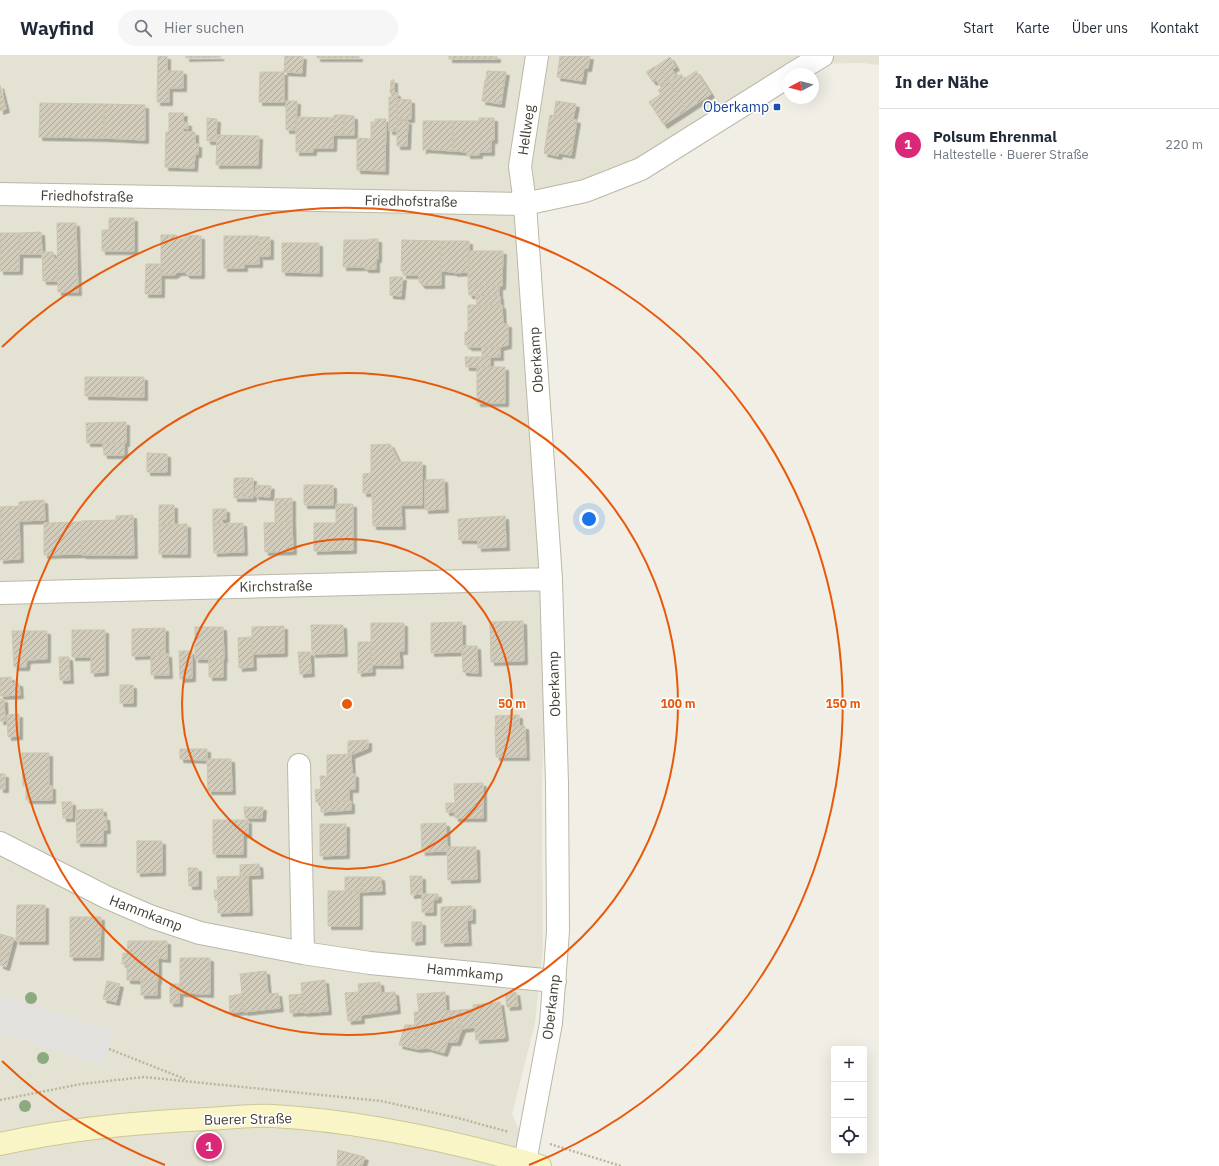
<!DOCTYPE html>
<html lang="de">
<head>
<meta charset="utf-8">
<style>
	:root { --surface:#fff; --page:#f6f6f7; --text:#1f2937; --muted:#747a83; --line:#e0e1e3; --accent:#db2777 }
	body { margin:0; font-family:"IBM Plex Sans",sans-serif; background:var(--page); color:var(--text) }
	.controls { position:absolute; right:12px; bottom:12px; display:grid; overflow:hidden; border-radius:4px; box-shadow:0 4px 16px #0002 }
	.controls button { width:36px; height:36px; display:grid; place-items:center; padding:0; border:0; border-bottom:1px solid var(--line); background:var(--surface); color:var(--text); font:20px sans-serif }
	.compass { position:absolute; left:783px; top:12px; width:36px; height:36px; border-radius:50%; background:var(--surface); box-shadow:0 4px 16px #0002; rotate:263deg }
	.you { position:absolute; left:589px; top:463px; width:14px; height:14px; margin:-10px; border:3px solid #fff; border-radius:50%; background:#1a73e8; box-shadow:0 0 0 6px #1a73e833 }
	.badge { display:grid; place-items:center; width:26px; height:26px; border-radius:50%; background:var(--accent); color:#fff; font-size:13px; font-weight:700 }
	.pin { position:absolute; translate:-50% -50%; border:2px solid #fff; box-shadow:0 1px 4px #0006 }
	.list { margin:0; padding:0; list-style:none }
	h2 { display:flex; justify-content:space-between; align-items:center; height:52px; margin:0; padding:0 16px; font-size:17px }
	h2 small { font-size:13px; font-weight:400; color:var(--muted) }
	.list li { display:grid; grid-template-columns:26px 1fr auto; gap:12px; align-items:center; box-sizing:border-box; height:72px; padding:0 16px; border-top:1px solid var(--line) }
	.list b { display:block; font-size:15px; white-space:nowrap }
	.list p { margin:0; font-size:13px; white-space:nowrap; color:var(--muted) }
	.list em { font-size:13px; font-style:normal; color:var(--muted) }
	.icon { flex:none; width:22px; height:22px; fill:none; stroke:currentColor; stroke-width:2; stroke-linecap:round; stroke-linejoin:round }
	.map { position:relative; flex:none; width:879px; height:1110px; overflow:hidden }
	header { display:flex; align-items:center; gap:24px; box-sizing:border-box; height:56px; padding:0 20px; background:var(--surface); border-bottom:1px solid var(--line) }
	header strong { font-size:19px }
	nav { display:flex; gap:22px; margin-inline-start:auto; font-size:14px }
	.search { width:280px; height:36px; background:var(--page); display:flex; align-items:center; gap:10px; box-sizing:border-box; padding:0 14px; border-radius:22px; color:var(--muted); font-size:15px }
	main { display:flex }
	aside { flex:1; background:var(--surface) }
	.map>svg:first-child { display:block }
</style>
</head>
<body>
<header>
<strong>Wayfind</strong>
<div class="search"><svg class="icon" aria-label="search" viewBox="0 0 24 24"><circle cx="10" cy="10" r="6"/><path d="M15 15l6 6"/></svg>Hier suchen</div>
<nav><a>Start</a><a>Karte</a><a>Über uns</a><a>Kontakt</a></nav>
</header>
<main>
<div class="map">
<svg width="879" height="1110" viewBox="0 0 879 1110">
	<defs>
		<pattern id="building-hatch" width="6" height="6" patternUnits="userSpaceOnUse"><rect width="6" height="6" fill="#d1ccbb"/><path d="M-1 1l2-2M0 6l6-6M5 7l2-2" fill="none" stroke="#aba799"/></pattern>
		<filter id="shadow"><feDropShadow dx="3.5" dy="3.5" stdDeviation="0" flood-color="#0004"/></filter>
	</defs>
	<rect width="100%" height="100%" fill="#f1efe5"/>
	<path fill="#e4e2d3" d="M0,0H879V9L863,7L809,8L641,113L525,148L551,523L542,728L543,892L535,968L512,1058L535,1110H0Z"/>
	<path fill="#e2e1dd" d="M0,939L115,975L104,1010L0,977Z"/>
	<path fill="url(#building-hatch)" stroke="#ccc5af" filter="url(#shadow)" d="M158,0H167V15H183V32H169V46H157Z
		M186,0H219L221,1L186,2Z
		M285,0H303L302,17L284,16Z
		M317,0H359V2H317Z
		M449,0H497V3H449Z
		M560,0H590L588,12H584L582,25L557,21Z
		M670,1L676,11L672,13L677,21L669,26L658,9Z
		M658,9L669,26L661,31L656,24L653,26L646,16Z
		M487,15L506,16L504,28L486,24Z
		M696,15L711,38L687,54L669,26L681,18L684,23Z
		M260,16H284V46H259Z
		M391,24H394V37H390Z
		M485,24L504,28L501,48L482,45Z
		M669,26L687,54L664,69L649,46L661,38L658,34Z
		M0,29L6,53L0,55Z
		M391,37H397V75H389V41H392Z
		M397,43L411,44V63H397Z
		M286,45H297L296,74H286Z
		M556,45L576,48L573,63L554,59Z
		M40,47L104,48V82L39,81Z
		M104,48L145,49V84L104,82Z
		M169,57H184L183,66L188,67V73L183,72V76H195V88H198V98H195L194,112L165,111L166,76H169Z
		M334,59H344V79H334Z
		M344,59L354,60V79H344Z
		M550,59L577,64L571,99L559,97L558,100L544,97Z
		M296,61L334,62L333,92H313V96H296Z
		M207,62L217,63L216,85H207Z
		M479,62H494V84H491V96H479V99H467V96L453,95V65H479Z
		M375,63H386L385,115L357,114V82L371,83V66H375Z
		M397,65H408L407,90H397Z
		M423,65H453V95L424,93L423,95Z
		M217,79L259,80L258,109H216Z
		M109,162H134V195H102V174H109Z
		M57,167H76L78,236H58Z
		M41,176L42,198H20V177Z
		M0,177H20L19,215H0Z
		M161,179H176L178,183H184L186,179L201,180V219H187L184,216H178L174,219H161Z
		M224,180H259V208H244V212H224Z
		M260,181H270V200H260Z
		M369,183H378V203H376V213H365V211H343L344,184H369Z
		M402,184L441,185V229H422L419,226V219H403V215H401Z
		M441,185H469V216L454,217V216L441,215Z
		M282,187H319V217L282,216Z
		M469,195H503L502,230L468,229Z
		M42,196H53L54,203H58V225H43Z
		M146,208H161V238H145Z
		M390,221H403L401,240L390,239Z
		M468,229L499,230V240L469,239Z
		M476,239L500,240V250H477Z
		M468,249H502L503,268H508V289L500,291H468V289H465V276H468Z
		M482,291H500V301H482Z
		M465,301H490V311H466Z
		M477,311H505V347H477Z
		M85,321H144V341L85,340Z
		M126,366V387H87L86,367Z
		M103,387H124V399H104Z
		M390,388L399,406H422V449H401L402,470H373L372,437H363V418L371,417V389Z
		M147,397L167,398V416H147Z
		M234,422H243V442H234Z
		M243,422H253V442H243Z
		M444,423L445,453L425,454V424Z
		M256,429L271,430L270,441L255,440Z
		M304,429H333V449H304Z
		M292,442V449L275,450V443Z
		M44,444L45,464L20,465L19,446Z
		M336,448H353V494L314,495V467H336Z
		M159,449H174V469H159Z
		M292,449V466H275V450Z
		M19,450L20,503L0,504V451Z
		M213,453H226V463H222L223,468H213Z
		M133,459L134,499H82L81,465L116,464V460Z
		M505,460L506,491L478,492V484H459L458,463Z
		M81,466L82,498L44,499V467Z
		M292,466L293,495L265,496L264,467Z
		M243,467L244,496L214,497L213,468Z
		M187,468V498H159V469Z
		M523,565L524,605L491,606L490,566Z
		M462,566V596L431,597V567Z
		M371,567H404V595H399L400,609H371Z
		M311,569H343L344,597L312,598Z
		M284,570V597L252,598V571Z
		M195,571H223L224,603H195Z
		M165,572V599L132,600V573Z
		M72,574H105V616L91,617V601H72Z
		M12,575H47V603L27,604L26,611H14Z
		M252,581L253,611L239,612L238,582Z
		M358,586H371L372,616L358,617Z
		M462,590H477L478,617L463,616Z
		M179,595H192V622L180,623Z
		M298,596H310L311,617L300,618Z
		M165,598H168L169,619H151V600Z
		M59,601H69L70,624H60Z
		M209,603H223V621H209Z
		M11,621V627H19L20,639L0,640V622Z
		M120,629H133V647H120Z
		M0,643H4L5,665H0Z
		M19,658V680L8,681L7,659Z
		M519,659V669L496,670L495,660Z
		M495,670H525L526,701H496Z
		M368,684V692L351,699L348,698V685Z
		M180,693H207V704L180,703Z
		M22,697H49V730H52V744H26V730H23Z
		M351,698L352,718H355V733H349V745L316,746L315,734L321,733L320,720H327V699Z
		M231,703L232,735H208L207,703Z
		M0,718H5V733H0Z
		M483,727V762H455V756H446V747H455L454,728Z
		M351,745V754L321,756V746Z
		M62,746H72V762H63Z
		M244,751H263L262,762H245Z
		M103,753V761H106L107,774H103V787H77L76,754Z
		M213,764H248V778H243V798H213Z
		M446,767L447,795L422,796L421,768Z
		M320,768H346V799L320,800Z
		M137,785H162V816L137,817Z
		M447,791H476L477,823L448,824Z
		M259,808L260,819L240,820V809Z
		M188,812H198V830H189Z
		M248,820L249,856L218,857V844H215L214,834L218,835L217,821Z
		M410,820H422V838L411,839Z
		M345,821H362L363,834L345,835Z
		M362,821H381L382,835L359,836V835L363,834Z
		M328,835H359V870H328Z
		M422,838H438V843L433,844V856H422Z
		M17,849H45V885H16Z
		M472,850V864H467L468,886L441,887V851Z
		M70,861H101L100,901H70Z
		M412,866H422V885L412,886Z
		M0,878L14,882L6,911L0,909Z
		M128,885H158V925L127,924V908H122L123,897L127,898Z
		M158,885H167V903L157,902Z
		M180,902H210V938L180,937Z
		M266,915L268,938L278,937L280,952L244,956L240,918Z
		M141,924L157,925V939H141Z
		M325,924L328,955L304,957L301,927Z
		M107,925L120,928L116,946L103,943Z
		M380,926L381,937L395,936L397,954L361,959L358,928Z
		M170,928H180L179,947H170Z
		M359,936L360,946L346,947L345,937Z
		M445,936L446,955H450L452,973L461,972L457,986H448L444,997L427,992L417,993L414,956H419L417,938Z
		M516,936L518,950L507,951L505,938Z
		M242,938L243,955L230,957L229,940Z
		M302,938L304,956L290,957L289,939Z
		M360,946L361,964L348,965L346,947Z
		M500,946L505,980L504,982L476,984L473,949Z
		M473,953L475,971L462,973L460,954Z
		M460,954L462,973L457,986L461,972L452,973L450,955Z
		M405,969H415L417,993L399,989Z
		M338,1094L365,1101L362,1110H337Z"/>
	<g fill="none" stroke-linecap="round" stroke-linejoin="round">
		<defs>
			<path id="minor" d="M792,18L822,0
				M0,138L525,148L585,135L641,113L789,20
				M0,537L551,523
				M299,709L303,897
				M0,787L106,841L152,861L200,877L303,897L370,907L555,925
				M525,1106L551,967L558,875L557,727L551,523L525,148L520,110L537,0"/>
			<path id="secondary" d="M0,1088C68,1073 137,1066 207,1063C229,1062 251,1059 273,1060C361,1065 456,1086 540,1110"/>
		</defs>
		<use href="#minor" stroke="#bbb8a8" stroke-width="24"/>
		<use href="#secondary" stroke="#cdc798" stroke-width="24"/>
		<path stroke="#bcb59b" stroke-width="2.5" stroke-dasharray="2 2" stroke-linecap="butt" d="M109,993L185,1023
			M0,1044L81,1028L144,1021L381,1045L458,1062L509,1076
			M550,1088L621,1110"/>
		<use href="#minor" stroke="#fff" stroke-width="22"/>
		<use href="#secondary" stroke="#faf5c6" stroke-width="22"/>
	</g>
	<g fill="#8da980">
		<circle cx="31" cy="942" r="6"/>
		<circle cx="43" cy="1002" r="6"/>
		<circle cx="25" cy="1050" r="6"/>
	</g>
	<g fill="none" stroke="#e8590c" stroke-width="2">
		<circle cx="347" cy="648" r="165"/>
		<circle cx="347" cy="648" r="331"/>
		<path d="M165 1109A496 496 0 0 1 2 1005M2 291A496 496 0 1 1 529 1109"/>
	</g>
	<rect fill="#1a4fb4" stroke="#fff" stroke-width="1.5" x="773" y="47" width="8" height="8" rx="2"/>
	<g text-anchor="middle" stroke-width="3" stroke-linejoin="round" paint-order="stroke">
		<g font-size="14" fill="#164399" stroke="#fff" text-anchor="end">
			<text x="769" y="56">Oberkamp</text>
		</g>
		<g font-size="14" fill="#433f35" stroke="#fff">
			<text transform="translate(526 74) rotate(-82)" y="5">Hellweg</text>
			<text transform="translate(87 140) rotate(1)" y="5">Friedhofstraße</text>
			<text transform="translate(411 145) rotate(1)" y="5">Friedhofstraße</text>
			<text transform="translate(536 304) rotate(-94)" y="5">Oberkamp</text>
			<text transform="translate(276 530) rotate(-1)" y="5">Kirchstraße</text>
			<text transform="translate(554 628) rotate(-92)" y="5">Oberkamp</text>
			<text transform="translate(146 857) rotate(21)" y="5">Hammkamp</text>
			<text transform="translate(465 916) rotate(6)" y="5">Hammkamp</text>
			<text transform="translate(551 951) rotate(-83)" y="5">Oberkamp</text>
			<text transform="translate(248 1063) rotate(-1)" y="5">Buerer Straße</text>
		</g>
	</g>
	<circle cx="347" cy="648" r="6" fill="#e8590c" stroke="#fff" stroke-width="2"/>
	<g font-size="12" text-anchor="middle" font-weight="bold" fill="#e8590c" stroke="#fff" stroke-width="3" stroke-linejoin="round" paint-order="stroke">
		<text x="512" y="652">50 m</text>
		<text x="678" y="652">100 m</text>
		<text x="843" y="652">150 m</text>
	</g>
</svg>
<div class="controls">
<button>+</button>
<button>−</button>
<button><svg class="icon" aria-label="locate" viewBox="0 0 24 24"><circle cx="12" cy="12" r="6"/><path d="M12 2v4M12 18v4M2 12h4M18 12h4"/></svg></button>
</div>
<svg class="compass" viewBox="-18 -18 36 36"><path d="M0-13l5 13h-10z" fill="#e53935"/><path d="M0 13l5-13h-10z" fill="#747a83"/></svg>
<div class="you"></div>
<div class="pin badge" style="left:209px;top:1090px">1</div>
</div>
<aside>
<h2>In der Nähe<small></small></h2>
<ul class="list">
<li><span class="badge">1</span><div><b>Polsum Ehrenmal</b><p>Haltestelle · Buerer Straße</p></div><em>220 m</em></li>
</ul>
</aside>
</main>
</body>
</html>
